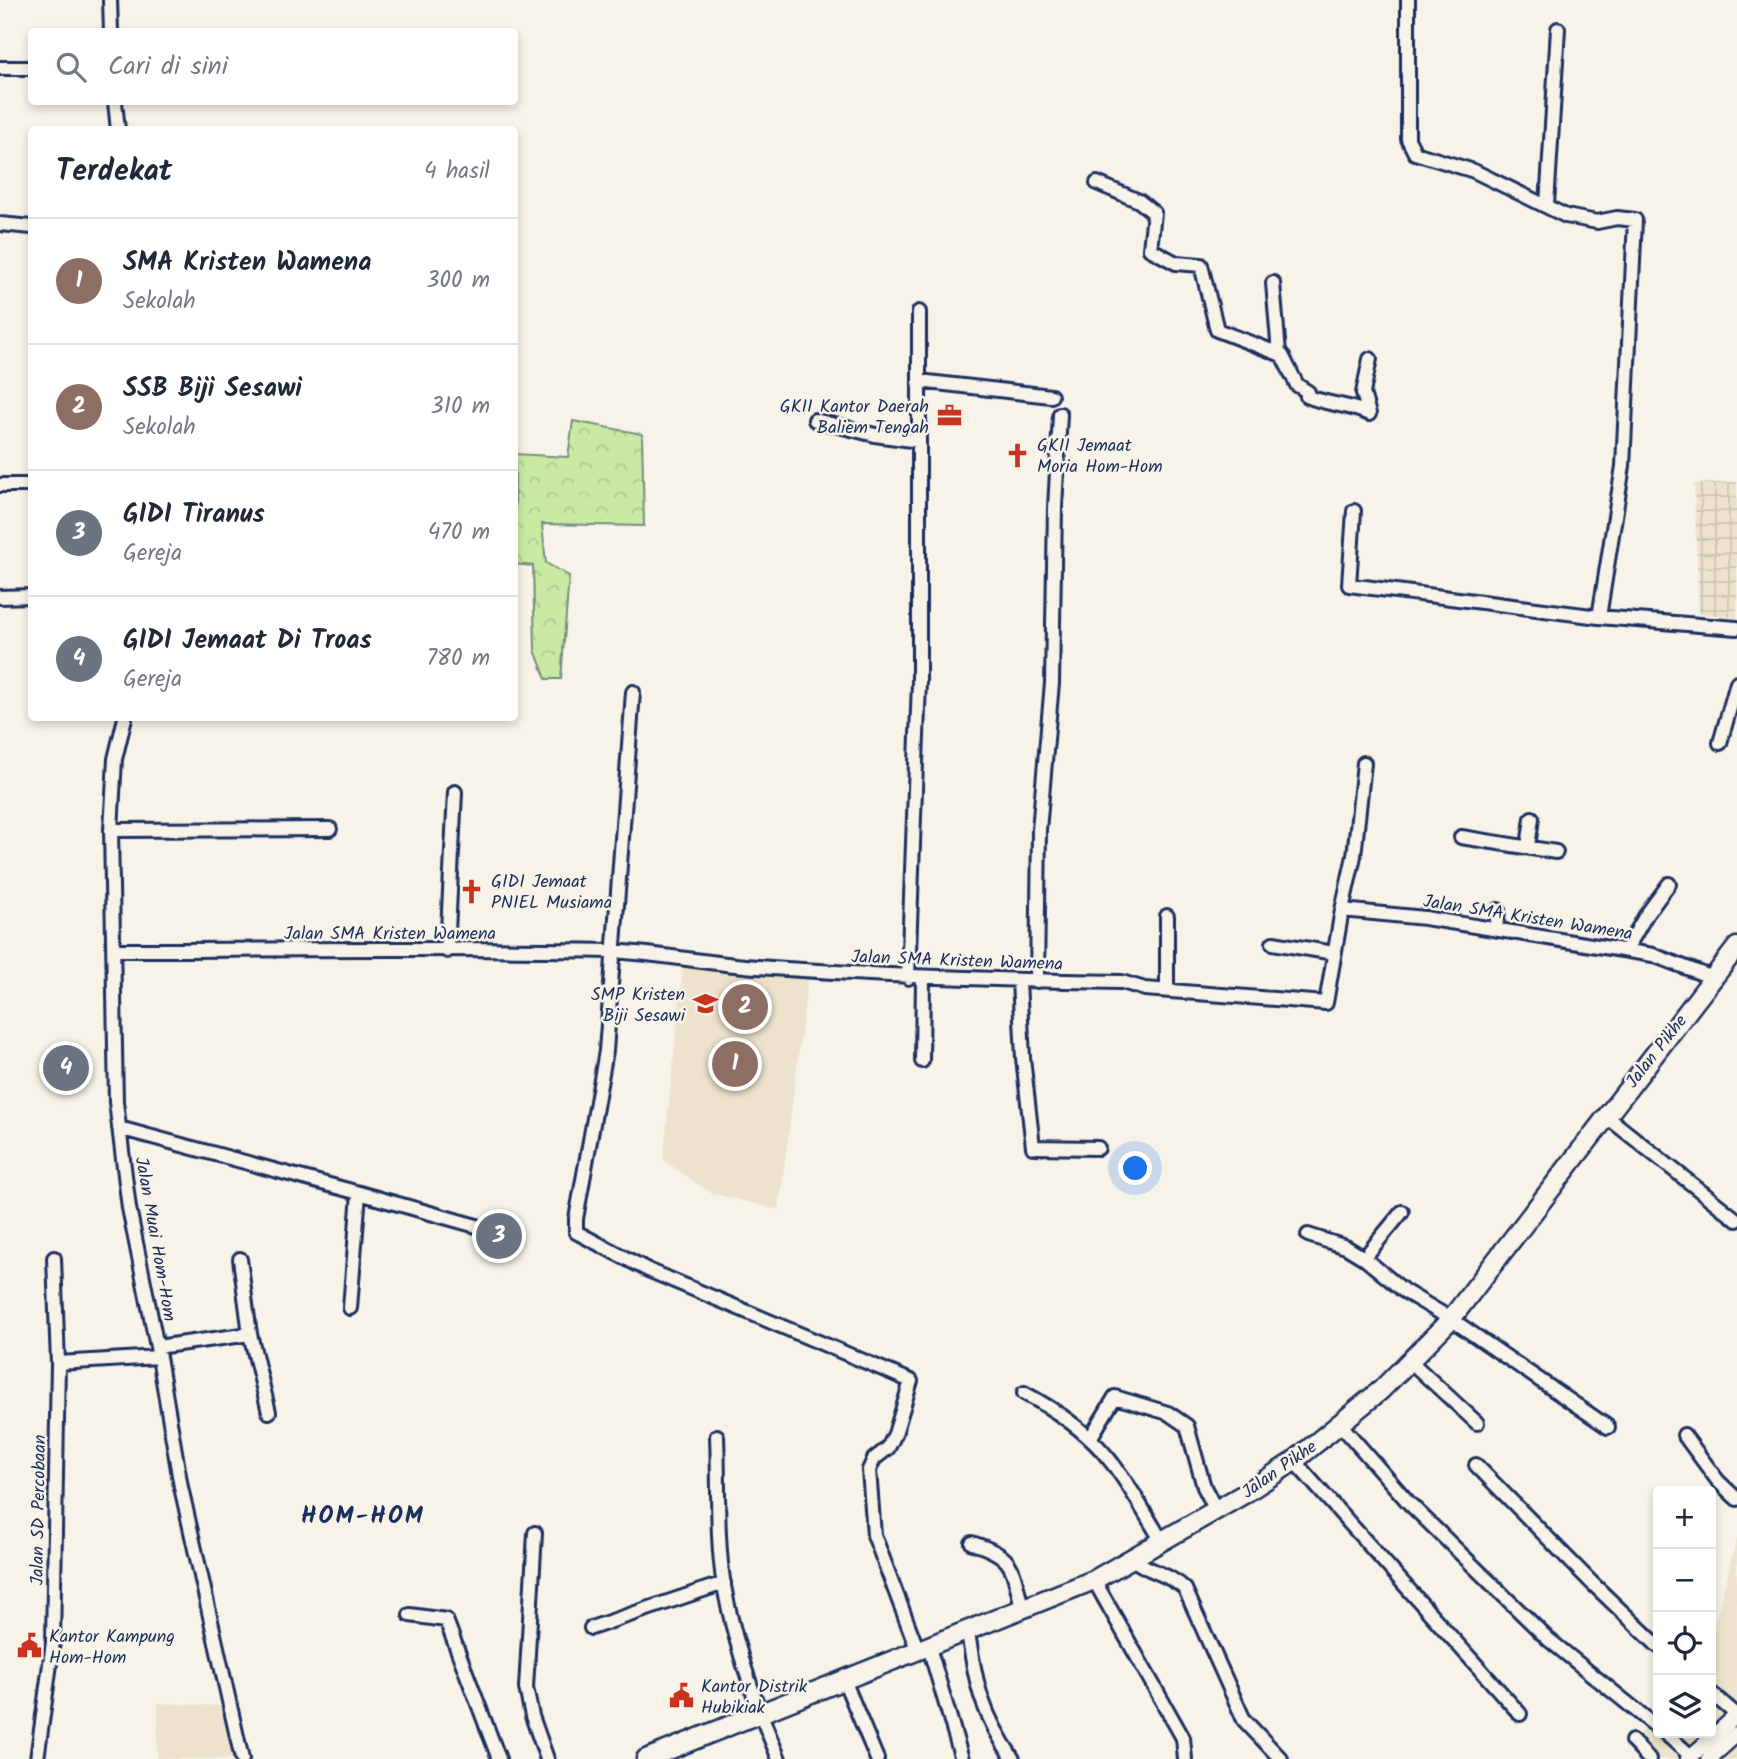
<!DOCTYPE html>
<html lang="id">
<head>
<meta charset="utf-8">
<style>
	:root { --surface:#fff; --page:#f2f2f3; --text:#1f2937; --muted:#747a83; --line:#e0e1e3; --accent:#c8321e }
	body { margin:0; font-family:Kalam,sans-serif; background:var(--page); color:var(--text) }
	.controls { position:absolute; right:21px; bottom:21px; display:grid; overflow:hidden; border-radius:7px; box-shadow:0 4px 10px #0003 }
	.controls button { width:63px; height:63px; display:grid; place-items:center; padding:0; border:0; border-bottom:2px solid var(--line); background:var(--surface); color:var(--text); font:35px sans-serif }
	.you { position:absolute; left:1136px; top:1169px; width:24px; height:24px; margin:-18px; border:5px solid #fff; border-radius:50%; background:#1a73e8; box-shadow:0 0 0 10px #1a73e833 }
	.badge { display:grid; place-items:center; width:46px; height:46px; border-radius:50%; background:var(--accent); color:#fff; font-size:23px; font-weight:700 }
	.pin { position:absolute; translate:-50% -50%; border:4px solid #fff; box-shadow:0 2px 7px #0006 }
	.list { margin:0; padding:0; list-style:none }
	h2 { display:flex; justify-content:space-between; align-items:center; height:91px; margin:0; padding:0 28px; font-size:30px }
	h2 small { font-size:23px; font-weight:400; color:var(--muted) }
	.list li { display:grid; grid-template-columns:46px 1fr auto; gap:21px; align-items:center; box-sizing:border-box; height:126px; padding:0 28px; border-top:2px solid var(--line) }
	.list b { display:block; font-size:26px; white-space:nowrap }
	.list p { margin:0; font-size:23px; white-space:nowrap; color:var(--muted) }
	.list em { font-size:23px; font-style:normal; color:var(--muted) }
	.icon { flex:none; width:38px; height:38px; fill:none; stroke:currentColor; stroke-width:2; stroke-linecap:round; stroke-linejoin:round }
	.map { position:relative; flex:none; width:1737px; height:1759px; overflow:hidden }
	.search { position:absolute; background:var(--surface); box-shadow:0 4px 10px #0003; left:28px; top:28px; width:490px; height:77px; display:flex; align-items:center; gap:18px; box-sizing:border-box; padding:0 24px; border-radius:7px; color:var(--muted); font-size:26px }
	.panel { position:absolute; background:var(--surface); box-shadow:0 4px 10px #0003; left:28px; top:126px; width:490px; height:595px; border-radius:7px }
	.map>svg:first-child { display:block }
</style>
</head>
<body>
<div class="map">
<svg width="1737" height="1759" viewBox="0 0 1737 1759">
	<defs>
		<pattern id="industrial-grid" width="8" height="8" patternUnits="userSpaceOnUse" patternTransform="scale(1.75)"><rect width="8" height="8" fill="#ede3cd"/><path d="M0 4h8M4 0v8" fill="none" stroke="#cbc3b2"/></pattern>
		<pattern id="forest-crowns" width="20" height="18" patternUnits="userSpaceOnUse" patternTransform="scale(1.75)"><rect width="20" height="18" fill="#c9eaa3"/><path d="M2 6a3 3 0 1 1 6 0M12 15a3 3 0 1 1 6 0" fill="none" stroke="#acc98f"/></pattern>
	</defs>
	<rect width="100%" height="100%" fill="#f7f3e8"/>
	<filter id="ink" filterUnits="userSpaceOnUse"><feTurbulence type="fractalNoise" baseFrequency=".0143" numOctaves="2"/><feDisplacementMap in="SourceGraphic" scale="14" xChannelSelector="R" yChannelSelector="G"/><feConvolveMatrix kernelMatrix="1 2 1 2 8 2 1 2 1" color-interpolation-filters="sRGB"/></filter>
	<g filter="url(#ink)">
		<path fill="#ede3cd" d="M684,960L809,969L779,1210L711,1193L663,1160Z
			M1737,1538V1759H1643L1628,1745L1658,1714V1733H1711V1638Z
			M158,1703L225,1706L236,1759H157Z"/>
		<path fill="url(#industrial-grid)" d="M1737,482V618L1699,613L1694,484Z"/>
		<path fill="url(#forest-crowns)" stroke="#728c80" stroke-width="2" d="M573,421L642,434L644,526L542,524L546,563L569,576L561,679H546L535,650L533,566L515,564V454L568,457Z"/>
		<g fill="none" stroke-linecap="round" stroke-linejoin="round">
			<defs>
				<path id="minor" d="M110,0L111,32
					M1408,0V139L1415,153L1474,171L1566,216L1597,222L1617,218L1635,220L1623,466L1599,617
					M0,68H32
					M115,102L118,130
					M1097,183L1139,201L1154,213L1150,249L1176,263L1201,265L1217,330L1282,355L1297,385L1308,392L1307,396C1327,405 1349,404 1369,414
					M1547,205L1558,29
					M0,224L32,227
					M1273,283L1279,353
					M919,381L1051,396
					M1369,414L1363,393L1370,359
					M815,420L875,435L919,441
					M0,485H32
					M1354,511L1349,585L1599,617L1737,628
					M0,597L32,596
					M633,692L606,1051L576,1219V1232L648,1270L911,1381L895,1434L888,1448L874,1459L869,1470L874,1535L918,1651
					M125,718L115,759L111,830L116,1102L129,1208L159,1357L181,1487L242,1759
					M1720,743L1737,683
					M111,830L330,829
					M1461,837L1556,852
					M1528,847L1532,818
					M1342,910L1354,856L1364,763
					M1496,929L1498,910
					M1273,943L1334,953
					M114,950C279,950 445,947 610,951C659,953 709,964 758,967C879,976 1000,980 1122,982L1145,989L1326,1003L1342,910L1425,918L1653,955L1713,978
					M1626,950L1646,915L1669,884
					M447,951L455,792
					M908,978L919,682V312
					M1019,980L1023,1058L1033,1147L1098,1148
					M1037,981L1039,830L1052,683L1055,508L1060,414
					M1167,991V916
					M922,1061L923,978
					M1606,1116L1737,1220
					M119,1128L359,1193L350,1308
					M359,1193L480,1227
					M1308,1235L1346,1247L1364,1258L1404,1291L1451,1319L1608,1427
					M54,1258L58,1363
					M1364,1258L1402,1212
					M240,1259L250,1334L269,1412
					M157,1347L250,1334
					M1411,1362L1477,1423
					M1024,1393C1101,1434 1118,1467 1161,1540
					M1340,1424L1409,1503L1548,1639L1658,1728
					M1684,1435L1718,1481L1737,1499
					M717,1436C719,1485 716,1538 724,1586C735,1646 755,1703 779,1759
					M1091,1437L1115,1397L1168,1413L1187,1426L1204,1487L1216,1510
					M1294,1461L1520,1714
					M1476,1465L1592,1583L1658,1646
					M535,1533L526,1688L532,1716L547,1759
					M972,1543C1017,1557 1011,1568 1023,1610
					M1131,1558C1148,1572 1170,1574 1185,1589L1244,1720L1281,1759
					M1094,1580L1183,1738L1185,1759
					M410,1615L446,1620L499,1759
					M591,1628L724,1583
					M968,1632C976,1687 982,1713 1013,1759
					M929,1647L962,1759
					M844,1680L877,1759
					M1711,1693L1737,1715
					M1665,1733L1692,1757
					M1632,1741L1649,1759
					M37,1759L53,1642L58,1363L159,1357"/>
				<path id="major" d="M1688,1759L1737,1715
					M1709,1759L1737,1734"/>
				<path id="highway" d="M646,1759L1094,1580L1244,1494L1294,1461L1381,1390L1451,1319L1737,947"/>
			</defs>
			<use href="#minor" stroke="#1b2f5e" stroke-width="18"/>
			<use href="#major" stroke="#1b2f5e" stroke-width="19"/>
			<use href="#highway" stroke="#1b2f5e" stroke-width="23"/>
			<use href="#minor" stroke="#f7f3e8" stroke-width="12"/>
			<use href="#major" stroke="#f7f3e8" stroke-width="14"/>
			<use href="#highway" stroke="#f7f3e8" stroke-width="18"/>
		</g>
	</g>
	<defs>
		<symbol id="office-bare" viewBox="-9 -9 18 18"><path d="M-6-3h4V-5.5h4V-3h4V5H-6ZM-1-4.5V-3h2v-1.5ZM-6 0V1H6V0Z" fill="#c8321e" stroke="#f7f3e8" stroke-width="2.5" paint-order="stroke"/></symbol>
		<symbol id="church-bare" viewBox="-9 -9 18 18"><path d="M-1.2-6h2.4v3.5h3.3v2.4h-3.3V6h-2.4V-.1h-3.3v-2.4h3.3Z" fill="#c8321e" stroke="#f7f3e8" stroke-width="2.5" paint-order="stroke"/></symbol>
		<symbol id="school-bare" viewBox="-9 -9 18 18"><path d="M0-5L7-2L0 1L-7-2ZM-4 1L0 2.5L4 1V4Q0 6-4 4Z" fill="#c8321e" stroke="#f7f3e8" stroke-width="2.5" paint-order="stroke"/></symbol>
		<symbol id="civic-bare" viewBox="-9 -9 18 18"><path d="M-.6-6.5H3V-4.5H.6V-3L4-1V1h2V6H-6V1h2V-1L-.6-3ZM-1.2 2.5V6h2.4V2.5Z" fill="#c8321e" stroke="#f7f3e8" stroke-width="2.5" paint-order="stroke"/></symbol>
	</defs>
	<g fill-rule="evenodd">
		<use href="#office-bare" x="932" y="398" width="35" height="35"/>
		<use href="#church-bare" x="1000" y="438" width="35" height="35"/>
		<use href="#church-bare" x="454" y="874" width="35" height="35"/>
		<use href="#school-bare" x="688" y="986" width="35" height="35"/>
		<use href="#civic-bare" x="12" y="1628" width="35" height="35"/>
		<use href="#civic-bare" x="664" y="1678" width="35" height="35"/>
	</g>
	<g text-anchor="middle" stroke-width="5" stroke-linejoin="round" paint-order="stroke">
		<g font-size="18" fill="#1b2f5e" stroke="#f7f3e8" text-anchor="start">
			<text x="929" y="412" text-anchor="end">GKII Kantor Daerah<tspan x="929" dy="21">Baliem Tengah</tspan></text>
			<text x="1037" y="451">GKII Jemaat<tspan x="1037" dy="21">Moria Hom-Hom</tspan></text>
			<text x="491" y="887">GIDI Jemaat<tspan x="491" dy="21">PNIEL Musiama</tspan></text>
			<text x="685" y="1000" text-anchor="end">SMP Kristen<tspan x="685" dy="21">Biji Sesawi</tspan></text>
			<text x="49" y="1642">Kantor Kampung<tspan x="49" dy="21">Hom-Hom</tspan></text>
			<text x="701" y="1692">Kantor Distrik<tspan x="701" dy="21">Hubikiak</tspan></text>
		</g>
		<g font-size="18" fill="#1b2f5e" stroke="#f7f3e8">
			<text transform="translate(1528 917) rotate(9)" y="6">Jalan SMA Kristen Wamena</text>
			<text x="390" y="939">Jalan SMA Kristen Wamena</text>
			<text transform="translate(957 960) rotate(2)" y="6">Jalan SMA Kristen Wamena</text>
			<text transform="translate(1656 1051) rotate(-52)" y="6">Jalan Pikhe</text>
			<text transform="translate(156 1239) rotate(80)" y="6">Jalan Muai Hom-Hom</text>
			<text transform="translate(1279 1469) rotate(-35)" y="6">Jalan Pikhe</text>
			<text transform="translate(38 1510) rotate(-89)" y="6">Jalan SD Percobaan</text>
		</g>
		<g font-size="24" font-weight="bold" letter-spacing="2" fill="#1b2f5e" stroke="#f7f3e8">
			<text x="363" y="1523">HOM-HOM</text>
		</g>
	</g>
</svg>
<div class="controls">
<button>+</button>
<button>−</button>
<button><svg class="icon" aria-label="locate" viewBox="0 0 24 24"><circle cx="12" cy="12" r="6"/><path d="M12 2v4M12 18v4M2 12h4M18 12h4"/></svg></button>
<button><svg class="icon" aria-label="layers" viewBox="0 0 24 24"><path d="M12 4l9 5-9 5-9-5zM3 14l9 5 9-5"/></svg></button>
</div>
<div class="you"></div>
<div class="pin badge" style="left:735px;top:1064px;background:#8d6e63">1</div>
<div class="pin badge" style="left:745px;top:1007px;background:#8d6e63">2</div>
<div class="pin badge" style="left:499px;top:1236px;background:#6b7280">3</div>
<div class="pin badge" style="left:66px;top:1068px;background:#6b7280">4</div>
<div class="search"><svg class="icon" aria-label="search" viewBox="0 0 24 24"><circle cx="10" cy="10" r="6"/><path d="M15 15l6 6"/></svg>Cari di sini</div>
<section class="panel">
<h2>Terdekat<small>4 hasil</small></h2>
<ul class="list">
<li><span class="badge" style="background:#8d6e63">1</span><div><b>SMA Kristen Wamena</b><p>Sekolah</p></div><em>300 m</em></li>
<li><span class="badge" style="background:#8d6e63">2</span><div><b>SSB Biji Sesawi</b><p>Sekolah</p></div><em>310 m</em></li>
<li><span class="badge" style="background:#6b7280">3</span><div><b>GIDI Tiranus</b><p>Gereja</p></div><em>470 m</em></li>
<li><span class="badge" style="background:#6b7280">4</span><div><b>GIDI Jemaat Di Troas</b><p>Gereja</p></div><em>780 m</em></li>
</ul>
</section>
</div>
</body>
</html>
